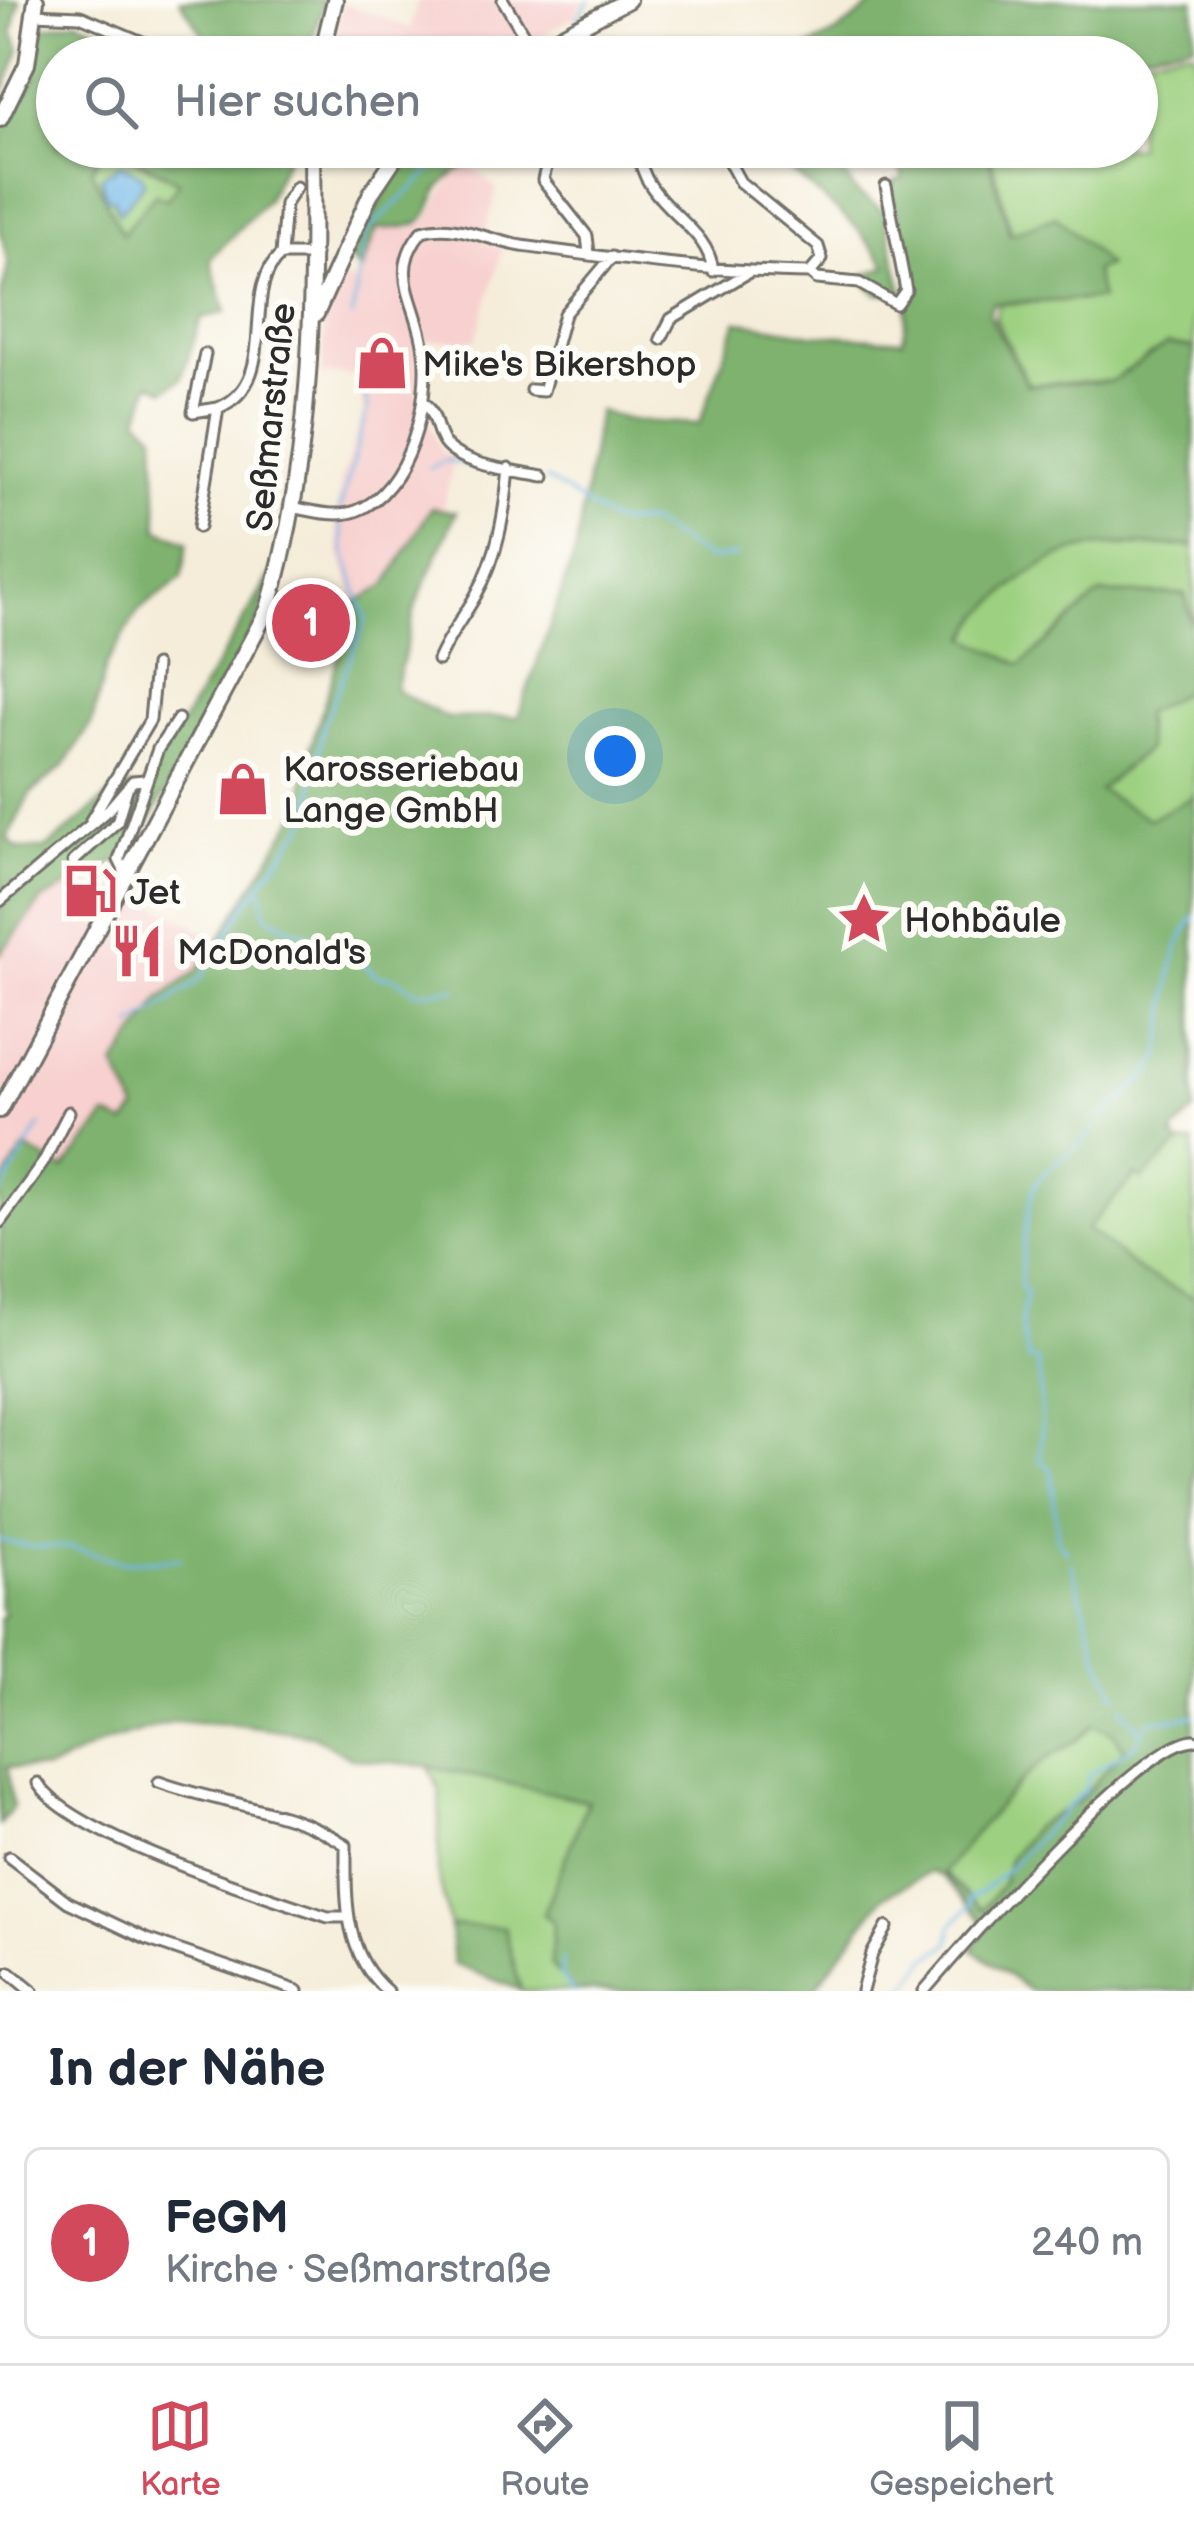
<!DOCTYPE html>
<html lang="de">
<head>
<meta charset="utf-8">
<style>
	:root { --surface:#fff; --page:#f6f6f7; --text:#1f2937; --muted:#747a83; --line:#e0e1e3; --accent:#d1495b }
	body { margin:0; font-family:"Balsamiq Sans",sans-serif; background:var(--page); color:var(--text) }
	.you { position:absolute; left:615px; top:756px; width:42px; height:42px; margin:-30px; border:9px solid #fff; border-radius:50%; background:#1a73e8; box-shadow:0 0 0 18px #1a73e833 }
	.badge { display:grid; place-items:center; width:78px; height:78px; border-radius:50%; background:var(--accent); color:#fff; font-size:39px; font-weight:700 }
	.pin { position:absolute; translate:-50% -50%; border:6px solid #fff; box-shadow:0 3px 12px #0006 }
	.list { margin:0; padding:0; list-style:none }
	h2 { display:flex; justify-content:space-between; align-items:center; height:156px; margin:0; padding:0 48px; font-size:51px }
	h2 small { font-size:39px; font-weight:400; color:var(--muted) }
	.list li { display:grid; grid-template-columns:78px 1fr auto; gap:36px; align-items:center; box-sizing:border-box; height:192px; margin:0 24px 24px; padding:0 24px; border:3px solid var(--line); border-radius:18px }
	.list b { display:block; font-size:45px; white-space:nowrap }
	.list p { margin:0; font-size:39px; white-space:nowrap; color:var(--muted) }
	.list em { font-size:39px; font-style:normal; color:var(--muted) }
	.icon { flex:none; width:66px; height:66px; fill:none; stroke:currentColor; stroke-width:2; stroke-linecap:round; stroke-linejoin:round }
	.map { position:relative; flex:none; width:1194px; height:1991px; overflow:hidden }
	.search { position:absolute; background:var(--surface); box-shadow:0 3px 9px #0004; left:36px; right:36px; top:36px; height:132px; display:flex; align-items:center; gap:30px; box-sizing:border-box; padding:0 42px; border-radius:66px; color:var(--muted); font-size:45px }
	.sheet { height:372px; background:var(--surface) }
	nav { display:flex; justify-content:space-around; align-items:center; box-sizing:border-box; height:168px; border-top:3px solid var(--line); background:var(--surface); font-size:33px; color:var(--muted) }
	nav a { display:grid; justify-items:center; gap:6px }
	nav .on { color:var(--accent) }
	.map>svg:first-child { display:block }
</style>
</head>
<body>
<div class="map">
<svg width="1194" height="1991" viewBox="0 0 1194 1991">
	<rect width="100%" height="100%" fill="#fdfcf7"/>
	<filter id="ink" filterUnits="userSpaceOnUse"><feTurbulence type="fractalNoise" baseFrequency=".00833" numOctaves="2"/><feDisplacementMap in="SourceGraphic" scale="24" xChannelSelector="R" yChannelSelector="G"/><feConvolveMatrix kernelMatrix="1 2 1 2 8 2 1 2 1" color-interpolation-filters="sRGB"/></filter>
	<filter id="wash" filterUnits="userSpaceOnUse"><feTurbulence type="fractalNoise" baseFrequency=".004" numOctaves="4" result="noise"/><feDisplacementMap in="SourceGraphic" scale="48" xChannelSelector="R" yChannelSelector="G"/><feGaussianBlur stdDeviation="2.7" result="paint"/><feColorMatrix in="noise" values="0 0 0 0 0 0 0 0 0 0 0 0 0 0 0 0 0 1.4 0 .05"/><feComposite in="paint" operator="in"/></filter>
	<g filter="url(#wash)">
		<rect width="100%" height="100%" fill="#f5edd9"/>
		<path fill="#f7d0cf" d="M418,0H584L573,17L507,57H331L343,3L410,28Z
			M471,166L497,189L483,242L503,248L476,340L417,341V395L441,451L454,459L443,509L430,508L386,585L355,603L339,551L336,516L341,479L364,413L357,376L322,374L325,317L339,279L357,282L377,227L412,229L427,221L455,171Z
			M73,884L131,893L220,939L196,972L161,998L115,1066L137,1110L126,1125L107,1117L64,1170L0,1187V954L42,900Z"/>
		<path fill="#9dd080" stroke="#647e56" stroke-width="3" d="M1182,50H1194V348L1168,344L1111,381L1028,384L995,317L999,304L1100,299L1094,270L1106,266L1056,216L1012,234L988,147H1137V58Z
			M106,147L179,182L167,199L155,195L122,235L91,170Z
			M1077,546H1194V625L1185,594H1100L1021,665L968,638C987,595 1036,565 1077,546Z
			M1194,670V797L1149,820L1098,790L1147,749L1143,714L1186,688Z
			M1194,1143V1298L1142,1273L1086,1229L1136,1175L1142,1179L1179,1144Z
			M1094,1724L1112,1732L1125,1749L1078,1802L1036,1826L1009,1859L1003,1883L981,1911L943,1872C973,1836 1001,1799 1036,1767C1056,1749 1078,1745 1094,1724Z
			M428,1766L588,1801L543,1914L553,1922L551,1965L574,1991H521L504,1927L450,1926L438,1874L440,1791Z"/>
		<path fill="#7eb26e" stroke="#546e4c" stroke-width="3" fill-rule="evenodd" d="M0,0H20L12,32L20,49L0,102Z
			M180,0H325L306,57H218Z
			M879,0H1194V43L1113,57H787L837,33Z
			M78,20L108,33L93,53L96,57H57V147H106L91,170L122,234L155,194L167,199L179,182L116,147H292L266,201L210,259L226,312L201,319L181,379L165,390L150,383L139,418L155,434L158,529L188,542L182,578L138,611L106,666L92,723L64,766L30,794L7,839L18,849H46L121,786L142,789L271,575L259,618L132,854L42,900L0,954V300L8,266L0,227V136L35,78L44,27Z
			M588,29L591,57H535L536,56Z
			M411,147H502C488,156 471,162 458,171C414,199 451,231 377,228L361,270L349,260Z
			M792,147H876L841,169L856,192L884,211L903,293L877,294L859,277L888,266L854,225L777,159Z
			M892,147H986L1010,234L1056,216L1107,265L1094,271L1101,299L993,303L989,314L1027,385L1110,382L1168,344L1194,348V546C1113,546 1076,533 1010,589C992,605 978,616 968,638L1021,665L1100,594H1185C1192,619 1194,667 1185,689C1176,699 1155,707 1143,714L1147,749L1099,790L1149,819L1194,797V1111L1172,1135L1179,1144L1142,1179L1135,1175L1086,1229L1142,1273L1194,1298V1991H1030L972,1949L987,1927L943,1877L931,1872L883,1897L813,1991H574L551,1965L553,1922L543,1914L588,1801L428,1766L351,1758L312,1735L238,1724L174,1721L103,1743L46,1770L7,1767L13,1807L0,1825V1618L5,1614L0,1608V1187L25,1148L64,1169L107,1116L126,1124L137,1110L115,1066L161,998L196,972L220,939L303,804L305,766L355,603L386,585L431,508L456,512L416,604L395,690L447,718L518,717L576,550L598,411L632,421L699,424L737,321L811,334L903,340L910,277L890,183L903,178ZM1094,1724L1112,1732L1125,1749L1078,1802L1036,1826L1009,1859L1003,1883L982,1910L943,1873C973,1836 1001,1799 1036,1767C1056,1749 1078,1745 1094,1724Z
			M450,1926L504,1927L521,1990L453,1964Z"/>
		<path fill="#70b8e7" stroke="#4e7289" stroke-width="3" d="M120,164L142,175L144,183L119,214L114,199L106,198L101,177Z"/>
		<g fill="none" stroke-linecap="round" stroke-linejoin="round">
			<path stroke="#70b8e7" stroke-width="3" d="M577,19L589,0
				M564,57L570,39
				M352,317L366,232L457,147
				M429,468L448,460L496,472
				M546,479L615,523L649,522L709,559L736,556
				M340,509L368,406L360,378
				M256,890L263,893L265,913L272,919L350,953L378,976L393,977L419,992L457,988
				M132,1026L199,981L246,904L308,820L323,726L366,619L344,551L340,519
				M1102,1116C1118,1105 1155,1072 1160,1054C1172,1008 1163,959 1194,918
				M0,1194L40,1125
				M0,1540L30,1547H70L123,1562L180,1559
				M1067,1552L1058,1541L1051,1469L1039,1458C1044,1447 1040,1376 1037,1361L1028,1359L1021,1325L1026,1291L1020,1289C1021,1268 1027,1192 1039,1179C1056,1160 1079,1150 1094,1128
				M1071,1563L1098,1656L1117,1695
				M1121,1706L1142,1733
				M563,1959L560,1975L573,1991
				M903,1991L928,1958L950,1943L952,1925L970,1906V1897C989,1895 1063,1809 1085,1790L1089,1775L1134,1746L1149,1721L1194,1717"/>
		</g>
	</g>
	<g filter="url(#ink)">
		<g fill="none" stroke-linecap="round" stroke-linejoin="round">
			<defs>
				<path id="street" d="M503,0L533,50
					M34,14L80,16L178,57
					M551,147L543,180L587,236L589,253
					M638,147C641,208 708,221 713,271
					M721,147L740,182L818,246L822,259L810,273
					M296,187L285,204L281,255H315
					M661,339L671,319L749,272
					M205,354L193,412L218,408
					M531,390L543,391L564,314L612,257
					M423,401C438,414 434,428 444,443C460,466 518,471 544,476
					M292,507C312,511 336,518 356,511C410,491 430,401 424,351C419,303 386,274 422,231C455,221 489,241 522,246C618,259 713,272 810,273L817,279L859,283L896,304L906,290L886,186
					M199,527L218,408C283,381 238,291 281,255
					M438,660C449,635 463,618 476,595C498,557 505,511 509,468
					M91,820L150,720L155,666
					M73,862L117,822L127,789
					M128,878L119,860L158,749L178,719
					M0,901L109,809L133,781L145,780
					M0,1222L43,1163L69,1112
					M159,1782C221,1805 290,1807 346,1845C346,1898 343,1953 387,1991
					M38,1783C68,1835 266,1896 328,1917H346
					M9,1857L68,1902L146,1939L298,1991
					M10,1972L33,1991
					M862,1991L872,1954L887,1927
					M924,1991C965,1943 1141,1742 1194,1740"/>
				<path id="secondary" d="M321,57L335,0
					M521,57L628,0
					M0,119L27,64L36,0
					M316,314L371,193L402,147
					M0,1110L268,609C313,459 314,303 312,147"/>
			</defs>
			<use href="#street" stroke="#726f68" stroke-width="15"/>
			<use href="#secondary" stroke="#726f68" stroke-width="20"/>
			<use href="#street" stroke="#fff" stroke-width="9"/>
			<use href="#secondary" stroke="#fff" stroke-width="14"/>
		</g>
	</g>
	<defs>
		<symbol id="shop-bare" viewBox="-9 -9 18 18"><path d="M-5-2.5h2.3a2.7 3.5 0 0 1 5.4 0H5L5.5 6h-11ZM-1.5-2.5h3a1.5 2.3 0 0 0-3 0Z" fill="#d1495b" stroke="#fdfcf7" stroke-width="2.5" paint-order="stroke"/></symbol>
		<symbol id="fuel-bare" viewBox="-9 -9 18 18"><path d="M-5.5-6h7V0h2V4h1.3V-2.5L3-4.5l.8-.8L6-3V5H2.5V1h-1V6h-7ZM-4.2-4.7v3.2H.2V-4.7Z" fill="#d1495b" stroke="#fdfcf7" stroke-width="2.5" paint-order="stroke"/></symbol>
		<symbol id="sight-bare" viewBox="-9 -9 18 18"><path d="M0-6L1.8-2.2L6-1.7L2.9 1.2L3.7 5.4L0 3.3L-3.7 5.4L-2.9 1.2L-6-1.7L-1.8-2.2Z" fill="#d1495b" stroke="#fdfcf7" stroke-width="2.5" paint-order="stroke"/></symbol>
		<symbol id="restaurant-bare" viewBox="-9 -9 18 18"><path d="M-5-6h1v4h1v-4h1v4h1v-4h1v5L-1.5 .5V6h-2V.5L-5-1ZM5-6V6H3V1.5H1.5Q1.5-4 5-6Z" fill="#d1495b" stroke="#fdfcf7" stroke-width="2.5" paint-order="stroke"/></symbol>
	</defs>
	<g fill-rule="evenodd">
		<use href="#shop-bare" x="344" y="325" width="76" height="76"/>
		<use href="#shop-bare" x="205" y="751" width="76" height="76"/>
		<use href="#fuel-bare" x="52" y="853" width="76" height="76"/>
		<use href="#sight-bare" x="826" y="881" width="76" height="76"/>
		<use href="#restaurant-bare" x="99" y="913" width="76" height="76"/>
	</g>
	<g text-anchor="middle" stroke-width="12" stroke-linejoin="round" paint-order="stroke">
		<g font-size="36" fill="#2b2b2b" stroke="#fdfcf7" text-anchor="start">
			<text x="422" y="376">Mike's Bikershop</text>
			<text x="283" y="781">Karosseriebau<tspan x="283" dy="41">Lange GmbH</tspan></text>
			<text x="130" y="904">Jet</text>
			<text x="904" y="932">Hohbäule</text>
			<text x="177" y="964">McDonald's</text>
		</g>
		<g font-size="36" fill="#2b2b2b" stroke="#fdfcf7">
			<text transform="translate(270 417) rotate(-84)" y="13">Seßmarstraße</text>
		</g>
	</g>
</svg>
<div class="you"></div>
<div class="pin badge" style="left:311px;top:623px">1</div>
<div class="search"><svg class="icon" aria-label="search" viewBox="0 0 24 24"><circle cx="10" cy="10" r="6"/><path d="M15 15l6 6"/></svg>Hier suchen</div>
</div>
<section class="sheet">
<h2>In der Nähe<small></small></h2>
<ul class="list">
<li><span class="badge">1</span><div><b>FeGM</b><p>Kirche · Seßmarstraße</p></div><em>240 m</em></li>
</ul>
</section>
<nav>
<a class="on"><svg class="icon" aria-label="map" viewBox="0 0 24 24"><path d="M3 6l6-2 6 2 6-2v14l-6 2-6-2-6 2zM9 4v14M15 6v14"/></svg>Karte</a>
<a><svg class="icon" aria-label="directions" viewBox="0 0 24 24"><path d="M12 3l9 9-9 9-9-9zM9 14v-3h6M13 9l2 2-2 2"/></svg>Route</a>
<a><svg class="icon" aria-label="saved" viewBox="0 0 24 24"><path d="M7 4h10v16l-5-4-5 4z"/></svg>Gespeichert</a>
</nav>
</body>
</html>
